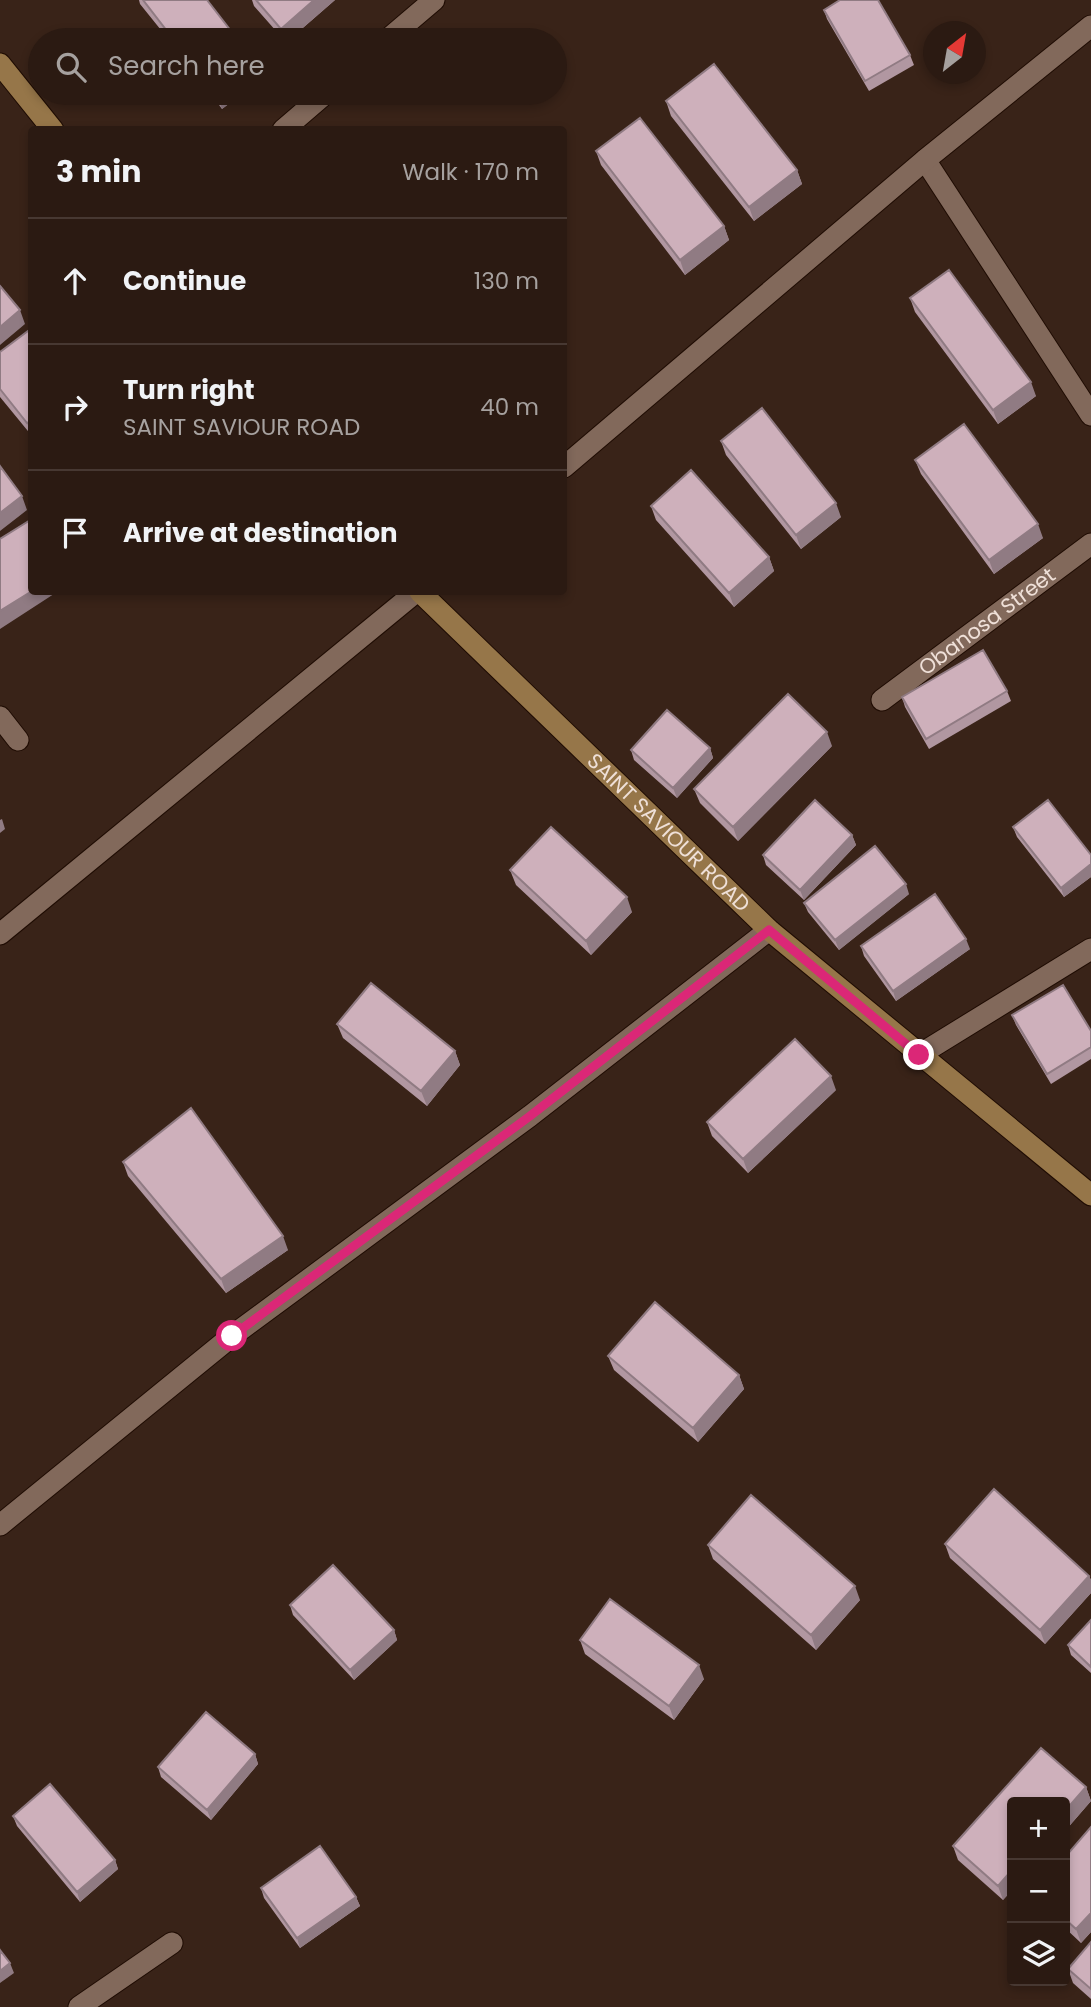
<!DOCTYPE html>
<html lang="en">
<head>
<meta charset="utf-8">
<style>
	:root { --surface:#2b1a12; --page:#372720; --text:#f1f3f6; --muted:#a6a19f; --line:#473832 }
	body { margin:0; font-family:Poppins,sans-serif; background:var(--page); color:var(--text) }
	.controls { position:absolute; right:21px; bottom:21px; display:grid; overflow:hidden; border-radius:7px; box-shadow:0 4px 10px #0003 }
	.controls button { width:63px; height:63px; display:grid; place-items:center; padding:0; border:0; border-bottom:2px solid var(--line); background:var(--surface); color:var(--text); font:35px sans-serif }
	.compass { position:absolute; left:923px; top:21px; width:63px; height:63px; border-radius:50%; background:var(--surface); box-shadow:0 4px 10px #0003; rotate:31deg }
	.stop { position:absolute; width:21px; height:21px; margin:-16px; border:5px solid #db2777; border-radius:50%; background:#fff }
	.stop.end { background:#db2777; border-color:#fff; box-shadow:0 2px 7px #0008 }
	.list { margin:0; padding:0; list-style:none }
	h2 { display:flex; justify-content:space-between; align-items:center; height:91px; margin:0; padding:0 28px; font-size:30px }
	h2 small { font-size:23px; font-weight:400; color:var(--muted) }
	.list li { display:grid; grid-template-columns:46px 1fr auto; gap:21px; align-items:center; box-sizing:border-box; height:126px; padding:0 28px; border-top:2px solid var(--line) }
	.list b { display:block; font-size:26px; white-space:nowrap }
	.list p { margin:0; font-size:23px; white-space:nowrap; color:var(--muted) }
	.list em { font-size:23px; font-style:normal; color:var(--muted) }
	.icon { flex:none; width:38px; height:38px; fill:none; stroke:currentColor; stroke-width:2; stroke-linecap:round; stroke-linejoin:round }
	.map { position:relative; flex:none; width:1091px; height:2007px; overflow:hidden }
	.search { position:absolute; background:var(--surface); box-shadow:0 4px 10px #0003; left:28px; top:28px; width:539px; height:77px; display:flex; align-items:center; gap:18px; box-sizing:border-box; padding:0 24px; border-radius:38px; color:var(--muted); font-size:26px }
	.panel { position:absolute; background:var(--surface); box-shadow:0 4px 10px #0003; left:28px; top:126px; width:539px; height:469px; border-radius:7px }
	.map>svg:first-child { display:block }
</style>
</head>
<body>
<div class="map">
<svg width="1091" height="2007" viewBox="0 0 1091 2007">
	<rect width="100%" height="100%" fill="#392318"/>
	<g fill="none" stroke-linecap="round" stroke-linejoin="round">
		<defs>
			<g id="street">
				<path d="M387,40L434,0"/>
				<path d="M283,130L326,93"/>
				<path d="M925,160L1091,415"/>
				<path d="M564,467L925,160L1091,26"/>
				<path id="s1" d="M882,700L1091,544"/>
				<path d="M0,717L18,740"/>
				<path d="M0,934L416,592"/>
				<path d="M919,1055L1091,949"/>
				<path d="M0,1525L232,1336L530,1116L769,930"/>
				<path d="M79,2007L172,1943"/>
			</g>
			<g id="secondary">
				<path d="M0,64L53,130"/>
				<path id="s2" d="M420,592L769,930L1091,1195"/>
			</g>
		</defs>
		<use href="#street" stroke="#1f0c03" stroke-width="23"/>
		<use href="#secondary" stroke="#1f0c03" stroke-width="23"/>
		<use href="#street" stroke="#82695b" stroke-width="21"/>
		<use href="#secondary" stroke="#967649" stroke-width="21"/>
	</g>
	<path fill="#b197a1" d="M139,0H207L238,40H169L140,4Z
		M252,0H335L289,40H284L254,6Z
		M824,10L910,55L914,65L869,91L827,19Z
		M210,93H243L222,109Z
		M666,101L797,170L802,184L754,221L671,116Z
		M596,151L724,226L729,240L685,275L601,165Z
		M910,298L1036,396L998,424L915,312Z
		M32,328V436L0,397V352Z
		M721,441L841,517L801,549L726,455Z
		M915,460L1043,538L994,574L921,474Z
		M651,506L769,557L774,571L734,607L656,520Z
		M1007,691L1011,701L929,749L905,707L902,697Z
		M832,746L738,841L700,803L694,789Z
		M710,748L713,758L677,798L634,760L631,750Z
		M1013,827L1091,855V877L1064,897L1017,837Z
		M852,835L856,845L804,900L766,865L763,855Z
		M510,870L632,912L591,955L516,885Z
		M909,894L839,950L808,912L804,903Z
		M861,946L970,949L896,1001L864,956Z
		M1012,1015L1091,1031V1059L1051,1084L1016,1025Z
		M337,1024L455,1051L460,1065L427,1106L343,1038Z
		M836,1090L748,1173L712,1136L707,1122Z
		M123,1162L288,1250L226,1293L128,1176Z
		M608,1356L739,1375L744,1389L698,1442L614,1370Z
		M945,1544L1089,1576L1091,1580V1593L1045,1644L950,1558Z
		M708,1545L860,1600L816,1650L713,1559Z
		M290,1605L394,1630L397,1640L354,1680L293,1615Z
		M1091,1620V1673L1071,1655L1068,1645Z
		M580,1640L704,1679L674,1720L585,1654Z
		M1041,1748L1086,1787L1091,1801L1065,1831V1802H1012V1890L1003,1900L958,1860L953,1846Z
		M255,1754L258,1764L211,1820L161,1777L158,1767Z
		M13,1816L115,1860L118,1869L80,1902L17,1826Z
		M1091,1827V1932L1081,1943L1065,1928V1857Z
		M261,1888L356,1897L360,1906L300,1948L264,1898Z
		M1091,1942V1999L1073,1983L1068,1969Z"/>
	<path fill="#907b83" d="M314,0H335L289,40H286L281,29Z
		M220,93H243L222,109L217,95Z
		M797,170L802,184L754,221L749,207Z
		M724,226L729,240L685,275L680,260Z
		M20,310L25,324L0,345V327Z
		M1031,382L1036,396L998,424L993,410Z
		M32,420V435L27,423Z
		M22,496L27,510L0,531V513Z
		M836,503L841,517L801,549L796,535Z
		M1038,524L1043,538L994,574L989,560Z
		M769,557L774,571L734,607L729,593Z
		M32,591L57,592L0,629V611Z
		M827,732L832,746L738,841L733,827Z
		M710,748L713,758L677,798L673,788Z
		M2,819L5,829L0,833V820Z
		M852,835L856,845L804,900L800,890Z
		M1091,864V877L1064,897L1061,888Z
		M906,884L909,894L839,950L835,940Z
		M627,897L632,912L591,955L586,941Z
		M966,939L970,949L896,1001L893,991Z
		M455,1051L460,1065L427,1106L421,1091Z
		M831,1076L836,1090L748,1173L743,1159Z
		M283,1236L288,1250L226,1293L221,1279Z
		M739,1375L744,1389L698,1442L693,1428Z
		M1089,1576L1091,1580V1593L1045,1644L1040,1630Z
		M855,1586L860,1600L816,1650L811,1635Z
		M394,1630L397,1640L354,1680L350,1670Z
		M699,1665L704,1679L674,1720L669,1706Z
		M255,1754L258,1764L211,1820L207,1810Z
		M1086,1787L1091,1801L1065,1831V1811Z
		M115,1860L118,1869L80,1902L77,1892Z
		M1012,1870V1890L1003,1900L998,1886Z
		M356,1897L360,1906L300,1948L297,1938Z
		M1091,1913V1932L1081,1943L1076,1929Z
		M10,1963L14,1973L0,1983V1971Z"/>
	<path fill="#ceb0bb" stroke="#907b83" stroke-width="2" d="M143,0H207L238,40H174Z
		M256,0H314L281,29Z
		M840,0H878L910,55L865,81L824,10Z
		M714,64L797,170L749,207L666,101Z
		M640,118L724,226L680,260L596,151Z
		M949,270L1031,382L993,410L910,298Z
		M0,286L20,310L0,327Z
		M32,328V420L27,423L0,389V352Z
		M762,408L836,503L796,535L721,441Z
		M964,424L1038,524L989,560L915,460Z
		M0,466L22,496L0,513Z
		M691,470L769,557L729,593L651,506Z
		M32,519V591L0,611V539Z
		M983,650L1007,691L926,739L902,697Z
		M788,694L827,732L733,827L694,789Z
		M667,710L710,748L673,788L631,750Z
		M815,800L852,835L800,890L763,855Z
		M1048,800L1091,855V864L1061,888L1013,827Z
		M551,827L627,897L586,941L510,870Z
		M875,846L906,884L835,940L804,903Z
		M935,894L966,939L893,991L861,946Z
		M371,983L455,1051L421,1091L337,1024Z
		M1063,985L1091,1031V1047L1047,1074L1012,1015Z
		M795,1039L831,1076L743,1159L707,1122Z
		M191,1108L283,1236L221,1279L123,1162Z
		M655,1302L739,1375L693,1428L608,1356Z
		M994,1489L1089,1576L1040,1630L945,1544Z
		M751,1495L855,1586L811,1635L708,1545Z
		M333,1565L394,1630L350,1670L290,1605Z
		M610,1599L699,1665L669,1706L580,1640Z
		M1091,1620V1667L1068,1645Z
		M206,1712L255,1754L207,1810L158,1767Z
		M1041,1748L1086,1787L1065,1811V1802H1012V1870L998,1886L953,1846Z
		M50,1784L115,1860L77,1892L13,1816Z
		M1091,1827V1913L1076,1929L1065,1919V1857Z
		M320,1846L356,1897L297,1938L261,1888Z
		M1091,1942V1989L1068,1969Z
		M0,1950L10,1963L0,1971Z"/>
	<g fill="none" stroke-linecap="round" stroke-linejoin="round">
		<path stroke="#db2777" stroke-width="9" d="M232,1336L530,1116L769,930L919,1055"/>
	</g>
	<g text-anchor="middle" stroke-width="7" stroke-linejoin="round" paint-order="stroke">
		<g font-size="21" fill="#efe0d8" stroke="#190f0a">
			<text dy="7" stroke="none"><textPath href="#s1" startOffset="131">Obanosa Street</textPath></text>
			<text dy="7" stroke="none"><textPath href="#s2" startOffset="346">SAINT SAVIOUR ROAD</textPath></text>
		</g>
	</g>
</svg>
<div class="controls">
<button>+</button>
<button>−</button>
<button><svg class="icon" aria-label="layers" viewBox="0 0 24 24"><path d="M12 4l9 5-9 5-9-5zM3 14l9 5 9-5"/></svg></button>
</div>
<svg class="compass" viewBox="-18 -18 36 36"><path d="M0-13l5 13h-10z" fill="#e53935"/><path d="M0 13l5-13h-10z" fill="#a6a19f"/></svg>
<div class="stop" style="left:232px;top:1336px"></div>
<div class="stop end" style="left:919px;top:1055px"></div>
<div class="search"><svg class="icon" aria-label="search" viewBox="0 0 24 24"><circle cx="10" cy="10" r="6"/><path d="M15 15l6 6"/></svg>Search here</div>
<section class="panel">
<h2>3 min<small>Walk · 170 m</small></h2>
<ul class="list">
<li><svg class="icon" aria-label="ahead" viewBox="0 0 24 24"><path d="M12 20V5M6 11l6-6 6 6"/></svg><div><b>Continue</b></div><em>130 m</em></li>
<li><svg class="icon" aria-label="right" viewBox="0 0 24 24"><path d="M7 20v-9h11M14 6l5 5-5 5"/></svg><div><b>Turn right</b><p>SAINT SAVIOUR ROAD</p></div><em>40 m</em></li>
<li><svg class="icon" aria-label="arrive" viewBox="0 0 24 24"><path d="M6 21V4h12l-3 4 3 4H6"/></svg><div><b>Arrive at destination</b></div></li>
</ul>
</section>
</div>
</body>
</html>
